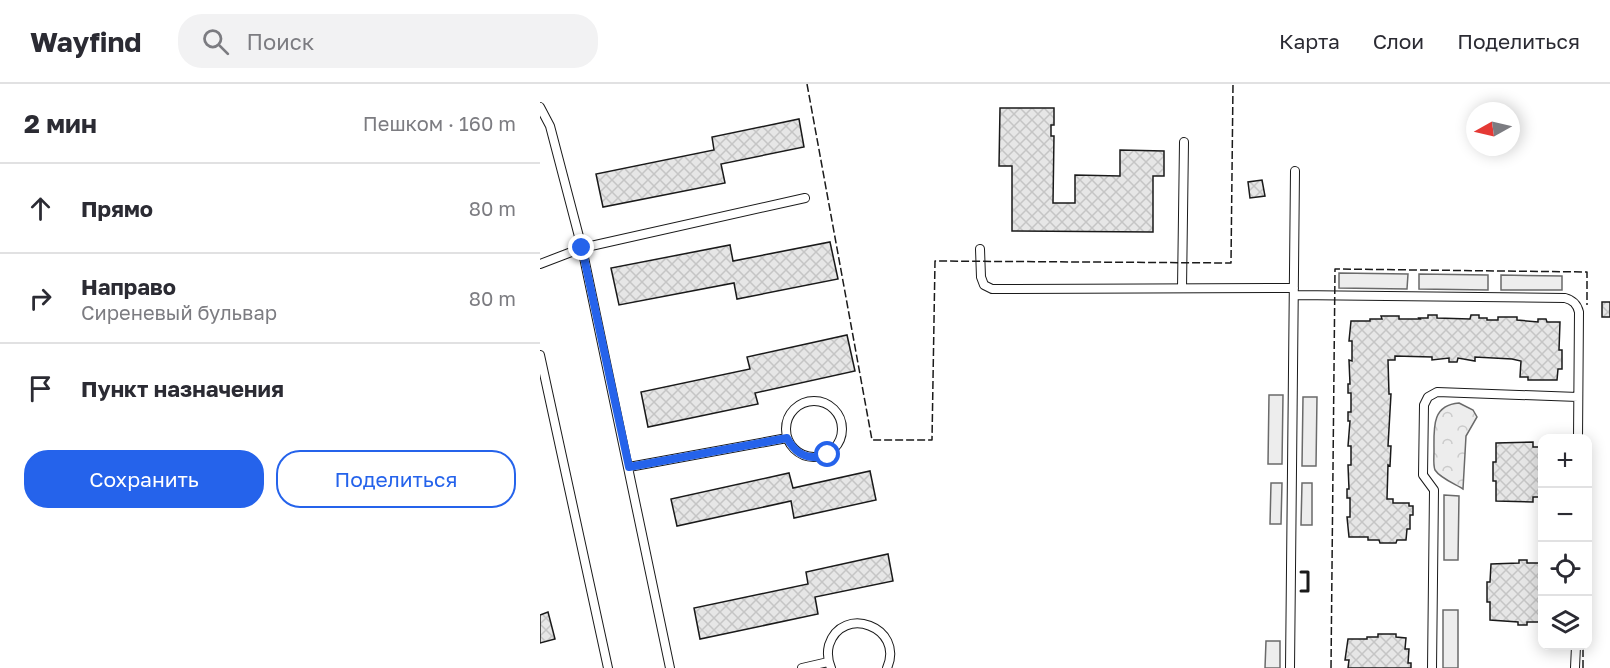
<!DOCTYPE html>
<html lang="ru">
<head>
<meta charset="utf-8">
<style>
	:root { --surface:#fff; --page:#f2f2f3; --text:#2b2b33; --muted:#7c7c81; --line:#e1e1e2; --accent:#2563eb }
	body { margin:0; font-family:"Golos Text",sans-serif; background:var(--page); color:var(--text) }
	.controls { position:absolute; right:18px; bottom:18px; display:grid; overflow:hidden; border-radius:12px; box-shadow:0 3px 15px #0003 }
	.controls button { width:54px; height:54px; display:grid; place-items:center; padding:0; border:0; border-bottom:2px solid var(--line); background:var(--surface); color:var(--text); font:30px sans-serif }
	.compass { position:absolute; left:926px; top:18px; width:54px; height:54px; border-radius:50%; background:var(--surface); box-shadow:0 3px 15px #0003; rotate:262deg }
	.stop { position:absolute; width:18px; height:18px; margin:-14px; border:4px solid #2563eb; border-radius:50%; background:#fff }
	.stop.end { background:#2563eb; border-color:#fff; box-shadow:0 2px 6px #0008 }
	.list { margin:0; padding:0; list-style:none }
	h2 { display:flex; justify-content:space-between; align-items:center; height:78px; margin:0; padding:0 24px; font-size:26px }
	h2 small { font-size:20px; font-weight:400; color:var(--muted) }
	.list li { display:grid; grid-template-columns:39px 1fr auto; gap:18px; align-items:center; box-sizing:border-box; height:90px; padding:0 24px; border-top:2px solid var(--line) }
	.list b { display:block; font-size:22px; white-space:nowrap }
	.list p { margin:0; font-size:20px; white-space:nowrap; color:var(--muted) }
	.list em { font-size:20px; font-style:normal; color:var(--muted) }
	.actions { display:flex; gap:12px; padding:18px 24px }
	.actions a { flex:1; padding:14px 0; border:2px solid var(--accent); border-radius:24px; text-align:center; font-size:21px; color:var(--accent) }
	.actions .main { background:var(--accent); color:#fff }
	.icon { flex:none; width:33px; height:33px; fill:none; stroke:currentColor; stroke-width:2; stroke-linecap:round; stroke-linejoin:round }
	.map { position:relative; flex:none; width:1070px; height:584px; overflow:hidden }
	header { display:flex; align-items:center; gap:36px; box-sizing:border-box; height:84px; padding:0 30px; background:var(--surface); border-bottom:2px solid var(--line) }
	header strong { font-size:28px }
	nav { display:flex; gap:33px; margin-inline-start:auto; font-size:21px }
	.search { width:420px; height:54px; background:var(--page); display:flex; align-items:center; gap:15px; box-sizing:border-box; padding:0 21px; border-radius:24px; color:var(--muted); font-size:22px }
	main { display:flex }
	aside { flex:1; background:var(--surface) }
	.map>svg:first-child { display:block }
</style>
</head>
<body>
<header>
<strong>Wayfind</strong>
<div class="search"><svg class="icon" aria-label="search" viewBox="0 0 24 24"><circle cx="10" cy="10" r="6"/><path d="M15 15l6 6"/></svg>Поиск</div>
<nav><a>Карта</a><a>Слои</a><a>Поделиться</a></nav>
</header>
<main>
<aside>
<h2>2 мин<small>Пешком · 160 m</small></h2>
<ul class="list">
<li><svg class="icon" aria-label="ahead" viewBox="0 0 24 24"><path d="M12 20V5M6 11l6-6 6 6"/></svg><div><b>Прямо</b></div><em>80 m</em></li>
<li><svg class="icon" aria-label="right" viewBox="0 0 24 24"><path d="M7 20v-9h11M14 6l5 5-5 5"/></svg><div><b>Направо</b><p>Сиреневый бульвар</p></div><em>80 m</em></li>
<li><svg class="icon" aria-label="arrive" viewBox="0 0 24 24"><path d="M6 21V4h12l-3 4 3 4H6"/></svg><div><b>Пункт назначения</b></div></li>
</ul>
<div class="actions"><a class="main">Сохранить</a><a>Поделиться</a></div>
</aside>
<div class="map">
<svg width="1070" height="584" viewBox="0 0 1070 584">
	<defs>
		<pattern id="park-crowns" width="20" height="18" patternUnits="userSpaceOnUse" patternTransform="scale(1.5)"><rect width="20" height="18" fill="#ededed"/><path d="M2 6a3 3 0 1 1 6 0M12 15a3 3 0 1 1 6 0" fill="none" stroke="#cbcbcb"/></pattern>
		<pattern id="building-cross-hatch" width="8" height="8" patternUnits="userSpaceOnUse" patternTransform="scale(1.5)"><rect width="8" height="8" fill="#e6e6e6"/><path d="M0 0l8 8M0 8l8-8" fill="none" stroke="#c5c5c5"/></pattern>
	</defs>
	<rect width="100%" height="100%" fill="#fff"/>
	<path fill="#ededed" stroke="#6a6a6a" stroke-width="1.5" d="M799,189L868,190L867,205L799,204Z
		M879,190L948,191V206L879,205Z
		M961,191L1022,192V206H961Z
		M729,311H743L742,380H728Z
		M763,313H777L776,382H762Z
		M731,399H742L741,440H730Z
		M762,399H772V441H761Z
		M904,411L919,412L918,476H904Z
		M903,526H918V584H903Z
		M726,557H740V584H725Z"/>
	<path fill="url(#park-crowns)" stroke="#6a6a6a" stroke-width="1.5" d="M919,319L933,326L937,333L926,352L923,405C915,400 900,394 895,386C893,381 894,373 894,367C894,345 891,321 919,319Z"/>
	<path fill="url(#building-cross-hatch)" stroke="#1a1a1a" stroke-width="1.5" d="M460,24H514V41H511V52H514L513,119H535V91L580,92V66L624,67V92H613V148L472,147V82H459Z
		M259,35L264,63L181,80L185,99L63,123L56,90L174,66L172,53Z
		M722,96L725,112L710,114L708,98Z
		M290,158L298,195L197,215L194,199L79,221L71,184L190,161L193,177Z
		M1062,218H1070V233H1062Z
		M888,231H897V234L930,235L931,231H939V234H947V236H958V233H977V236L998,238V235H1006L1007,238H1020L1019,266H1022V285H1018L1017,296H988V293H980L981,277L972,275L935,273V277L918,274L917,278H909V274L892,276V273L855,272V276H848L849,310H851L848,362H851L850,382L848,381L847,415H853V419H869V422H873V431H870V445H867L866,456H857L856,459H840L839,456H828V453H809L807,433H810V414H807V405H809L808,381H811V362H808L810,337H808V328H811V309H808V300H810L809,276L812,277V257H809L811,237H830V235H842L841,232H859V235H880L879,234H888Z
		M307,251L315,287L215,309L218,320L108,343L101,308L210,285L207,273Z
		M993,358V363H1002V413H993V418L956,417V397H953V378H956V359Z
		M330,387L336,416L254,434L251,417L137,442L131,415L249,389L253,404Z
		M348,470L353,497L275,513L278,530L160,555L154,524L268,500L266,488Z
		M979,476H987V479H1002V538H987V541H978V538L950,536V518H947V498H950L951,480L979,479Z
		M8,528L15,555L0,559V531Z
		M838,550H856V553L866,554L865,565H869L868,579H871V584H808L809,576H805L808,555H827V553H838Z"/>
	<g fill="none" stroke-linecap="round" stroke-linejoin="round">
		<defs>
			<path id="service" d="M0,23L10,42L42,164L130,584
				M440,165L441,193L444,201L452,205L754,204
				M0,180L42,164L265,114
				M642,204L644,58
				M754,211L1025,214C1033,216 1037,220 1039,228L1038,354
				M0,271L68,584
				M246 345a28 28 0 1 1 56 0a28 28 0 1 1-56 0Z
				M89,383L247,354
				M262,584L288,578
				M291,584C288,577 287,569 289,561C302,520 365,543 347,584
				M750,584L755,87
				M892,584L894,406L883,391L884,321L888,313L897,308L1038,313
				M1035,584L1036,562"/>
		</defs>
		<use href="#service" stroke="#1a1a1a" stroke-width="10"/>
		<use href="#service" stroke="#fff" stroke-width="8"/>
		<path stroke="#1a1a1a" stroke-width="1.5" stroke-dasharray="8 3" stroke-linecap="butt" d="M267,0L332,356H392L395,177L691,179L693,0
			M791,584L795,185L1047,188V221
			M1043,584V562"/>
		<path stroke="#1a1a1a" stroke-width="3" d="M761,507H768V488H761"/>
	</g>
	<g fill="none" stroke-linecap="round" stroke-linejoin="round">
		<path stroke="#2563eb" stroke-width="8" d="M42,164L89,383L247,354C256,371 269,377 288,371"/>
	</g>
</svg>
<div class="controls">
<button>+</button>
<button>−</button>
<button><svg class="icon" aria-label="locate" viewBox="0 0 24 24"><circle cx="12" cy="12" r="6"/><path d="M12 2v4M12 18v4M2 12h4M18 12h4"/></svg></button>
<button><svg class="icon" aria-label="layers" viewBox="0 0 24 24"><path d="M12 4l9 5-9 5-9-5zM3 14l9 5 9-5"/></svg></button>
</div>
<svg class="compass" viewBox="-18 -18 36 36"><path d="M0-13l5 13h-10z" fill="#e53935"/><path d="M0 13l5-13h-10z" fill="#7c7c81"/></svg>
<div class="stop" style="left:288px;top:371px"></div>
<div class="stop end" style="left:42px;top:164px"></div>
</div>
</main>
</body>
</html>
